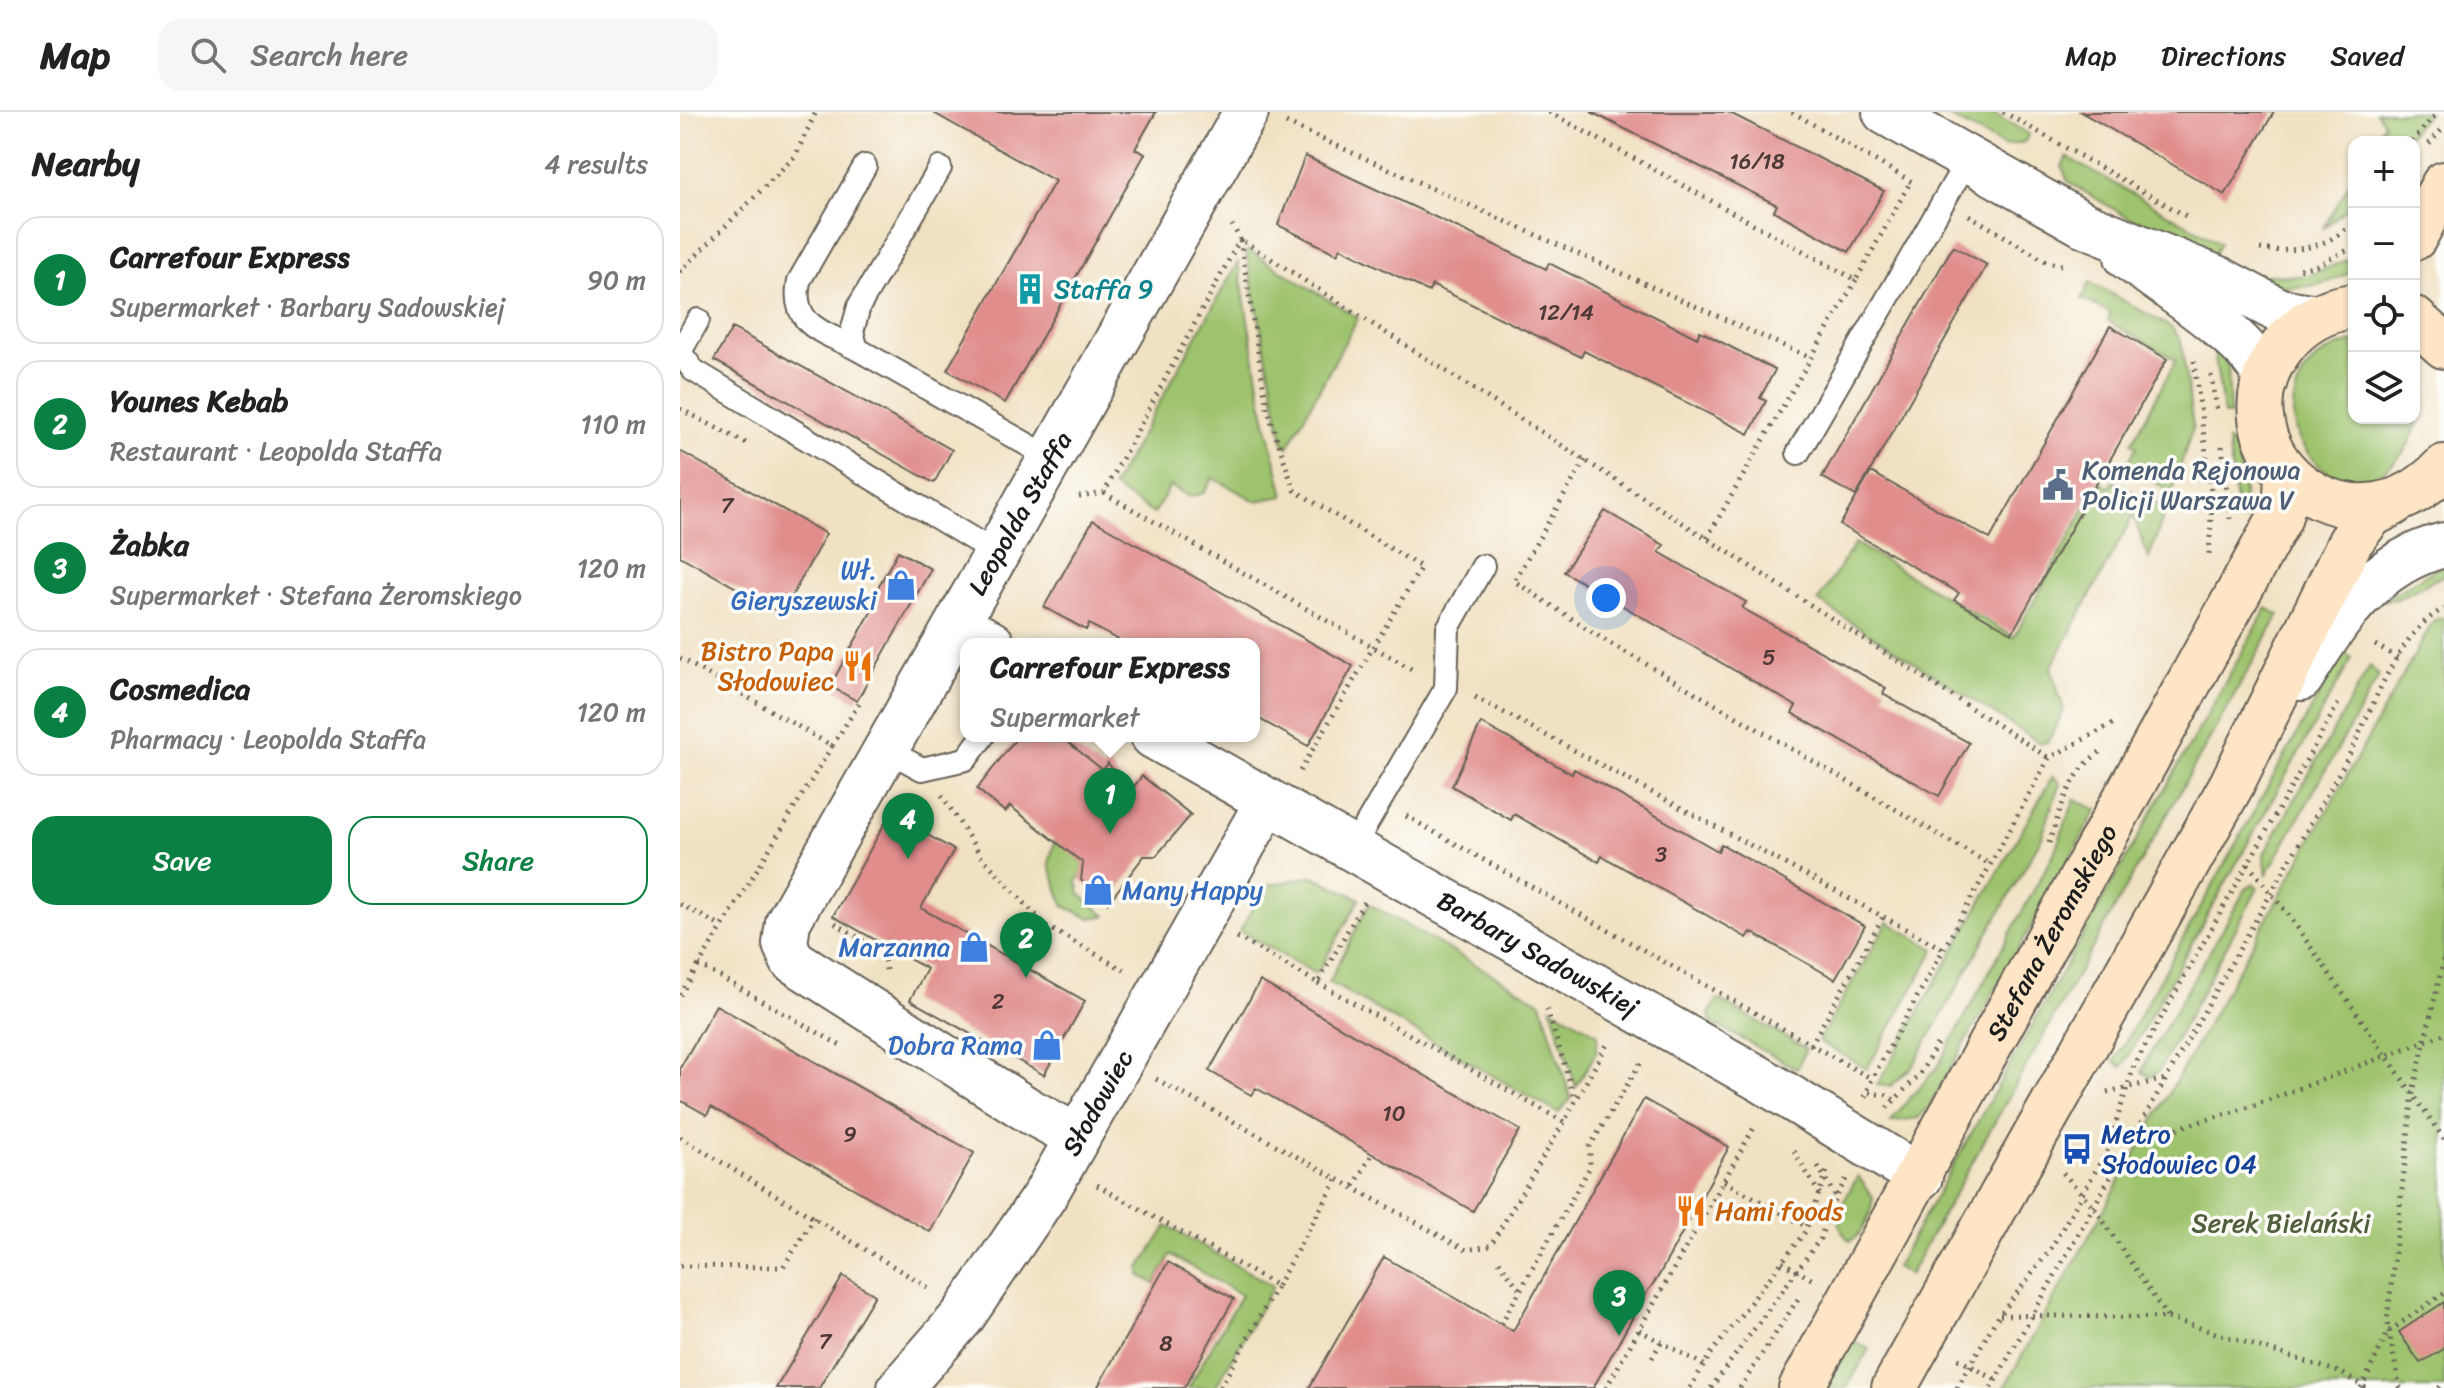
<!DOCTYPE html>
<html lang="en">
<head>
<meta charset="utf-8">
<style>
	:root { --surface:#fff; --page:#f6f6f6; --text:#222; --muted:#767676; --line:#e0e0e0; --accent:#0b8043 }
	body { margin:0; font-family:Sriracha,sans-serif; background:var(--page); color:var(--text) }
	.controls { position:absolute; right:24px; top:24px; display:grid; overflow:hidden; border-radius:16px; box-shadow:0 2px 6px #0004 }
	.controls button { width:72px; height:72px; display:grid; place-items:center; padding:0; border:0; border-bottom:2px solid var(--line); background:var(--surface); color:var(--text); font:40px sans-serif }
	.you { position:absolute; left:926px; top:486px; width:28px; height:28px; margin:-20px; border:6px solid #fff; border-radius:50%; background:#1a73e8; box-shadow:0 0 0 12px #1a73e833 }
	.badge { display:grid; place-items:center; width:52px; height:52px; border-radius:50%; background:var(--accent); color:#fff; font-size:26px; font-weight:700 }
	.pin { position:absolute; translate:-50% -66px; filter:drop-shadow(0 2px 4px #0008) }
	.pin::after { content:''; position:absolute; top:42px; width:28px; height:24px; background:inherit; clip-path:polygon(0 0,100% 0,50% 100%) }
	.popup { position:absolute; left:280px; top:526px; width:300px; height:104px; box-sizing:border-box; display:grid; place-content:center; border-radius:16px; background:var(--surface); filter:drop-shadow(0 2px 6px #0005); font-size:26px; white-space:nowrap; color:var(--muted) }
	.popup b { font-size:30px; color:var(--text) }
	.popup::after { content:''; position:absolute; left:50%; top:100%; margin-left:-16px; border:16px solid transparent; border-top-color:var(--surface) }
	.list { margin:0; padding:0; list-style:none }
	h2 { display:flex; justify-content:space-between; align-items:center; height:104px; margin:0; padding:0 32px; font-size:34px }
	h2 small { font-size:26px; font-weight:400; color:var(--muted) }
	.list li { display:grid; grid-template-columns:52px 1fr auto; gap:24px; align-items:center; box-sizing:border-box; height:128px; margin:0 16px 16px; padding:0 16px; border:2px solid var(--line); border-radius:24px }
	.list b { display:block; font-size:30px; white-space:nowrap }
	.list p { margin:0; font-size:26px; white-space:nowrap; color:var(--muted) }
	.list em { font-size:26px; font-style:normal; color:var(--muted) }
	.actions { display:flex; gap:16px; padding:24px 32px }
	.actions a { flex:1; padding:18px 0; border:2px solid var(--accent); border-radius:24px; text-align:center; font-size:28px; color:var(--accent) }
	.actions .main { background:var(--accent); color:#fff }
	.icon { flex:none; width:44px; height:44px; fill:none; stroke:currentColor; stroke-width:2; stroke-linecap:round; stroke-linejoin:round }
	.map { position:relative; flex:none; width:1764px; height:1276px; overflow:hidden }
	header { display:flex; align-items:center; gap:48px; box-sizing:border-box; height:112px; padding:0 40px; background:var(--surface); border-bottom:2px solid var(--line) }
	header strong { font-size:38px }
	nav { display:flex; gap:44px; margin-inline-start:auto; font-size:28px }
	.search { width:560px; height:72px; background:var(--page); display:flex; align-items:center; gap:20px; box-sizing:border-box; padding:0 28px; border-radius:24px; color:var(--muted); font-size:30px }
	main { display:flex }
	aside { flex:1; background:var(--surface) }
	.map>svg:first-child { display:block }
</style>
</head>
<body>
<header>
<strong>Map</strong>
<div class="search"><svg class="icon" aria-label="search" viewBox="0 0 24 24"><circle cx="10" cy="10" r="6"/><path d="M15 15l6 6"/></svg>Search here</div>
<nav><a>Map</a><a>Directions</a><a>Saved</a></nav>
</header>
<main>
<aside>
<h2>Nearby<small>4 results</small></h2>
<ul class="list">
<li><span class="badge">1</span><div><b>Carrefour Express</b><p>Supermarket · Barbary Sadowskiej</p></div><em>90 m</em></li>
<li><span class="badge">2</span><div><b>Younes Kebab</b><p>Restaurant · Leopolda Staffa</p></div><em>110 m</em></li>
<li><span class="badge">3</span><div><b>Żabka</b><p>Supermarket · Stefana Żeromskiego</p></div><em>120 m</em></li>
<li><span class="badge">4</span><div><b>Cosmedica</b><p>Pharmacy · Leopolda Staffa</p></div><em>120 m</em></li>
</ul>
<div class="actions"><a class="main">Save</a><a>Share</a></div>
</aside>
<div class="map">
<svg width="1764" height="1276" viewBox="0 0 1764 1276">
	<rect width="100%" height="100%" fill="#fdfcf7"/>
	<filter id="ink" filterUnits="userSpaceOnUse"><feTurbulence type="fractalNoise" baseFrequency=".0125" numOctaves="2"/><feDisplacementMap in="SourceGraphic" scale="16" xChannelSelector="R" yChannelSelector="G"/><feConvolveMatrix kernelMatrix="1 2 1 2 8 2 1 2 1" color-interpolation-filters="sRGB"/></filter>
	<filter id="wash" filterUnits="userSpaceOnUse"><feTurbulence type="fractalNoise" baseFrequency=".006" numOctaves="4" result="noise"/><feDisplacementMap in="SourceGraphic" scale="32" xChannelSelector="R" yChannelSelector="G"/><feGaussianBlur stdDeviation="1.8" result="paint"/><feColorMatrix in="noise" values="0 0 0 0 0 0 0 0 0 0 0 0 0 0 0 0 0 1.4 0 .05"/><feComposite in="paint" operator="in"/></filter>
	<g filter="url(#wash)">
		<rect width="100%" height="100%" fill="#f0e1c2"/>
		<path fill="#9ec36d" stroke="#5d7044" stroke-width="2" d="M1311,0L1349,22L1344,30L1325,34L1261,1Z
			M1696,0H1749L1723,30H1693L1704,11Z
			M1387,45L1540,131L1533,144L1459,108L1456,110L1388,70L1382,54Z
			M1674,63V90L1643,117Z
			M568,138L678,206L608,335L604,333L566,141Z
			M1674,145V158C1644,176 1609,180 1577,169L1586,163L1627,164Z
			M558,150L584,301L604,384L576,389L533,366L524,381L510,385L490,374L474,402L432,375Z
			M1410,170L1492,216L1501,229L1513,315L1492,380L1446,354L1457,334L1452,331L1496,248L1428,209L1431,201L1402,187Z
			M1674,230V306H1734V254C1764,335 1676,413 1625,337C1613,320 1610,299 1616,279C1624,251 1647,235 1674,230Z
			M1537,234L1548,254L1550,303H1544L1535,246Z
			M1548,329L1555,334L1564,374L1563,409L1556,392Z
			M1433,369L1486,397L1469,446L1453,404L1371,556L1384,598L1368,630L1360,631L1138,489L1175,431L1334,525L1420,370L1429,376Z
			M1764,452V463L1717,487L1701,489Z
			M1587,496L1599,503L1229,1163L1216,1155Z
			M1764,506V1276H1324L1754,508Z
			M1663,540L1672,546L1442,955L1434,950Z
			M1690,554L1699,564L1587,762L1584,742Z
			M1373,664L1380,671L1361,727L1233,954L1211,974L1197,973Z
			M1395,687L1417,698L1248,996L1238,1006L1211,1010C1225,989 1242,974 1258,954L1374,741Z
			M375,727L408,754L397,769L400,782L426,804L409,806L384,794L369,752Z
			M633,764L680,787L638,860L634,861L560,819L584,774Z
			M1574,772L1578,776L1479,959L1470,965L1462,960L1466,949L1566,777Z
			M689,792L861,890L891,987L878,1001L649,870Z
			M1208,810L1255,837L1187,957L1138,929Z
			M1038,887L1126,937L1117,957L1031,910L1029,902Z
			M871,895L918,922L916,941L896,975Z
			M1178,1064L1193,1085C1191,1102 1185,1121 1170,1129C1147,1108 1166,1086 1178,1064Z
			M487,1114L593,1174L535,1276H508L561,1183L491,1143L475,1172L460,1163V1156Z
			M1172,1228L1189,1237L1167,1276H1146Z"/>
		<g id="blocks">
			<path fill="#e08d8b" d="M252,0H476L455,37L465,42L325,291L267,258L375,69Z
				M911,0H1048L1204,79L1169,140L1094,99L1097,93Z
				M1401,0H1594L1545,83Z
				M625,44L866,157L869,151L1017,226L1020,219L1095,258L1080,286L1086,289L1069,322L904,239L901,245L752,173L749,180L661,136L657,142L598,113Z
				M1273,134L1307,153L1176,384L1142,365Z
				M1430,214L1487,247L1332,521L1274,488L1279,481L1160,413L1191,360L1310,427Z
				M52,216L272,338L254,371L34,248Z
				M0,339L146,422L102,502L0,444Z
				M925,399L984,433L979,440L1066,490L1062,496L1206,576L1203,582L1289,631L1259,684L1112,601L1116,594L884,460Z
				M413,408L673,554L628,634L574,604V532H446L409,512L406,518L364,495Z
				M218,439L251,457L177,589L150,574L196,491L191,488Z
				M801,611L892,662L894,657L1038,739L1041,732L1185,814L1155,867L1071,820L1067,826L922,744L919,750L834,702L831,708L772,674Z
				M338,624H380L423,658L428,651L449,681L462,664L511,703L476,744H464L428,791L401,768L403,751L330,694L325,700L297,677Z
				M210,702L274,738L241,796L405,889L364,963L230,888L247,857L153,804Z
				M580,869L840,1018L793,1099L576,976L571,983L529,959Z
				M36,893L294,1041L250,1120L31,995L27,1003L0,988V956Z
				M964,987L1049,1035L978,1165L950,1203L953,1205L913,1276H629L704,1145L833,1219Z
				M488,1150L554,1187L504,1276H417Z
				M163,1164L195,1183L139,1276H96Z
				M1764,1190V1237L1740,1251L1719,1220Z"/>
		</g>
	</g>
	<g filter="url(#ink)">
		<use href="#blocks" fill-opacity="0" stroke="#666156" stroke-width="2"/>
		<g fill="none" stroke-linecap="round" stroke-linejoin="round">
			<defs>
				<path id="service" d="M260,56L179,194L172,220L177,237L373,347
					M18,208L0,240L13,258L319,443
					M177,237C143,219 110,214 119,169L185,54
					M1118,341L1288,47
					M205,637L242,657L286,647L303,624
					M672,737L766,576L768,516L803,454"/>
				<g id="minor">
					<path d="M280,513L312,532"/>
					<path id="s1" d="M473,624L1080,967L1240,1065"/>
					<path id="s2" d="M398,1025L351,1000L112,848L105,832L108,810C261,540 414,271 566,0"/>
					<path id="s3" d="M220,1276L283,1204L365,1083L588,689"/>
				</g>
				<path id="tertiary" d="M1205,0L1403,112L1539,167L1600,199L1636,205
					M1447,145C1480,171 1577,231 1585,268
					M1621,566C1658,507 1692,451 1764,433"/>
				<g id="secondary">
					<path d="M1734,126L1764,72"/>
					<path d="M1674,194C1645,197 1620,211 1602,235C1526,334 1667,459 1764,355"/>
					<path d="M1734,207L1764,234"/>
					<path id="s4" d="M1121,1276L1599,407L1606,383L1607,361"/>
					<path d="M1214,1276L1552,672L1670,430L1691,403L1712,392"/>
				</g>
			</defs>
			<use href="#service" stroke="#666156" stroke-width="26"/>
			<use href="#minor" stroke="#666156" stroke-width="48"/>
			<use href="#tertiary" stroke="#666156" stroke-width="48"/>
			<use href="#secondary" stroke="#666156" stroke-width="48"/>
			<path stroke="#666156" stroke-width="5" stroke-dasharray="2 6" stroke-linecap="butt" d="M869,0L1176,168L1231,69
				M1112,0L1232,70
				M1323,0L1506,104
				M606,11L1131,246
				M1732,30L1758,0
				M1749,32L1764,15
				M1289,103L1367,150L1386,154
				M1580,137C1614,141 1650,136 1674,109
				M1620,157L1637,153L1674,135
				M0,160L115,44L136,0
				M1514,249L1532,387L1529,442
				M1531,263L1537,300
				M0,297L70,333
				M1542,334L1550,407
				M905,348L834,469L923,527L1311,753
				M424,381L735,559
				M399,385L424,381L560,127L552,113
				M1027,426L1176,168
				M354,525L367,532
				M1695,533L1719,546
				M0,546L152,634L179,592
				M795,585L1263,837
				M406,624L432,640
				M152,634L19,853L163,935
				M620,659L741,455L614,378L587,296L560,127L1369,646
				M262,683L300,743L366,814L444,858
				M726,704L1192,967
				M1369,731C1380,699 1390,660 1420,640
				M1568,752L1610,805L1764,1027
				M0,792L42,815
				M155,811L203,841L206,858
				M557,825L638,871L684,790
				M638,871L884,1010L929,929
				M0,883L19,853
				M867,897L895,987
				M1131,933L1203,805
				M476,967L786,1138L810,1134L884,1010
				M1427,980L1486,967
				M1189,981L1206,983L1214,988
				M1185,985L1192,967L1369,646L1436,610
				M1207,996L1240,962L1257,932
				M0,1025L252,1178
				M1451,1030L1570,995L1764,922
				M1114,1039L1140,1083
				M1138,1054L1155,1084
				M1383,1061L1414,1095L1487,1205
				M1044,1069L1127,1115
				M417,1073L597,1174L540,1276
				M674,1074L692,1042
				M819,1149L840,1178
				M1102,1150L1133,1168
				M0,1154L103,1155L136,1104
				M597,1174L658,1066
				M1320,1203L1488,1206L1662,1261L1686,1276
				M821,1212L910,1055V1034L963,947
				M959,1218L1024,1253
				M972,1246L981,1230
				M1278,1247L1316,1268
				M926,1276L1076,1012
				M1010,1276L1030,1243L1125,1120L1148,1056
				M1031,1276L1140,1127L1151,1095L1166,1067
				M1060,1276L1118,1187
				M1277,1276L1314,1211L1370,1138L1427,1039L1454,954L1658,592
				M1311,1276L1667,647C1690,604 1717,518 1764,497
				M1681,1276L1708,1220L1764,1181
				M1720,1276L1707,1210L1733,980L1764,846
				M1759,1276L1762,1273"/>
			<use href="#service" stroke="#fff" stroke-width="22"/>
			<use href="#minor" stroke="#fff" stroke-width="44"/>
			<use href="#tertiary" stroke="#fff" stroke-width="44"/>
			<use href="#secondary" stroke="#fde5c5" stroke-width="44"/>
		</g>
	</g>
	<defs>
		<symbol id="building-bare" viewBox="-9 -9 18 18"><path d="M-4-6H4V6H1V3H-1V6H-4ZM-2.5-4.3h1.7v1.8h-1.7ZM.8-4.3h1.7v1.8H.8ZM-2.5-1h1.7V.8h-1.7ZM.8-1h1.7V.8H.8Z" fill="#0f9aa8" stroke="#fdfcf7" stroke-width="2.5" paint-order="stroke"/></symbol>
		<symbol id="civic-bare" viewBox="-9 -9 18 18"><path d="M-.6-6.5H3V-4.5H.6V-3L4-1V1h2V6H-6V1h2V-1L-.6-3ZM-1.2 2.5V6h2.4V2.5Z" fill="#5c6f8a" stroke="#fdfcf7" stroke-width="2.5" paint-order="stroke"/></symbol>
		<symbol id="shop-bare" viewBox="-9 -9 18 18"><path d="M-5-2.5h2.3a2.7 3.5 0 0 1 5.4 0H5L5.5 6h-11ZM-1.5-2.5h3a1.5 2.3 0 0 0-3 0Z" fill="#3f7fe0" stroke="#fdfcf7" stroke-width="2.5" paint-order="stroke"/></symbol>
		<symbol id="restaurant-bare" viewBox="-9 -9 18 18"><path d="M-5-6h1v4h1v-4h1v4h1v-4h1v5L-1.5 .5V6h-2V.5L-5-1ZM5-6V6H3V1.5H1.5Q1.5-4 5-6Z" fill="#e8710a" stroke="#fdfcf7" stroke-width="2.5" paint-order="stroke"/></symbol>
		<symbol id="bus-bare" viewBox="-9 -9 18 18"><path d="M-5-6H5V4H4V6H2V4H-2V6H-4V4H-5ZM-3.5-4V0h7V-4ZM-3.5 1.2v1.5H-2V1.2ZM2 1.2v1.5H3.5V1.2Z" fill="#1a4fb4" stroke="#fdfcf7" stroke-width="2.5" paint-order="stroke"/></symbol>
	</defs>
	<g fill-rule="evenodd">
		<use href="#building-bare" x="328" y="155" width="44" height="44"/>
		<use href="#civic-bare" x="1356" y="351" width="44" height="44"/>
		<use href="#shop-bare" x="199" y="451" width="44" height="44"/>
		<use href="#restaurant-bare" x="156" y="532" width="44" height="44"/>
		<use href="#shop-bare" x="396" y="756" width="44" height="44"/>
		<use href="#shop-bare" x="272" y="813" width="44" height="44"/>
		<use href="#shop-bare" x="345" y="911" width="44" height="44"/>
		<use href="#bus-bare" x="1375" y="1015" width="44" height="44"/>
		<use href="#restaurant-bare" x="989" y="1077" width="44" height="44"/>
	</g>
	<g text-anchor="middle" stroke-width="7" stroke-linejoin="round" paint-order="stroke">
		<g font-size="22" fill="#4d3838">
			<text x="1077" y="57">16/18</text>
			<text x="886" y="208">12/14</text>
			<text x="47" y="401">7</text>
			<text x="1089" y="553">5</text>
			<text x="981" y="750">3</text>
			<text x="318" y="897">2</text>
			<text x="714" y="1009">10</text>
			<text x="170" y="1030">9</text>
			<text x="145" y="1237">7</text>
			<text x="486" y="1239">8</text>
		</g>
		<g font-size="26" fill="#0d838f" stroke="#fdfcf7" text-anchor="start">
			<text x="374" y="186">Staffa 9</text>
		</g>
		<g font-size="26" fill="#4e5e75" stroke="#fdfcf7" text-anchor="start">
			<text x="1402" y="367">Komenda Rejonowa<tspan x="1402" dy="30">Policji Warszawa V</tspan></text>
		</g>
		<g font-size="26" fill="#1c1c1c" stroke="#fdfcf7">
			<text dy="9" stroke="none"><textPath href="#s2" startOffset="846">Leopolda Staffa</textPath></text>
			<text dy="9" stroke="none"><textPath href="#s4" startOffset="520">Stefana Żeromskiego</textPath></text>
			<text dy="9" stroke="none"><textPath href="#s1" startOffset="442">Barbary Sadowskiej</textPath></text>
			<text dy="9" stroke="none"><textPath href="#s3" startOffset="348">Słodowiec</textPath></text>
		</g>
		<g font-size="26" fill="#366cbe" stroke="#fdfcf7" text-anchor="end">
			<text x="197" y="467">Wł.<tspan x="197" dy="30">Gieryszewski</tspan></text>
			<text x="442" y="787" text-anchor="start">Many Happy</text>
			<text x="270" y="844">Marzanna</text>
			<text x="343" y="942">Dobra Rama</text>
		</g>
		<g font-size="26" fill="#c56008" stroke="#fdfcf7" text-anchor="end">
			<text x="154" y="548">Bistro Papa<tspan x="154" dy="30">Słodowiec</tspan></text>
			<text x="1035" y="1108" text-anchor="start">Hami foods</text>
		</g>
		<g font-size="26" fill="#164399" stroke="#fdfcf7" text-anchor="start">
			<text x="1421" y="1031">Metro<tspan x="1421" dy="30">Słodowiec 04</tspan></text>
		</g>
		<g font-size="26" fill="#505f3c" stroke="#fdfcf7">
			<text x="1601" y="1120">Serek Bielański</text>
		</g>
	</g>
</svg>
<div class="controls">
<button>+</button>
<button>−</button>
<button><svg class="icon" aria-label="locate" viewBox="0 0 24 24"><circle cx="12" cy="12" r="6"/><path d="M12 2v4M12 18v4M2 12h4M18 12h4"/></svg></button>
<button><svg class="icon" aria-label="layers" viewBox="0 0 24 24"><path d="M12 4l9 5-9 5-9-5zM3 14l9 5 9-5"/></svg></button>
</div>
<div class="you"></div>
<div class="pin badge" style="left:430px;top:722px">1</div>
<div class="popup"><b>Carrefour Express</b>Supermarket</div>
<div class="pin badge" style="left:346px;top:866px">2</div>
<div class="pin badge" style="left:939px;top:1224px">3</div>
<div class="pin badge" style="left:228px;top:747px">4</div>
</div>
</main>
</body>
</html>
